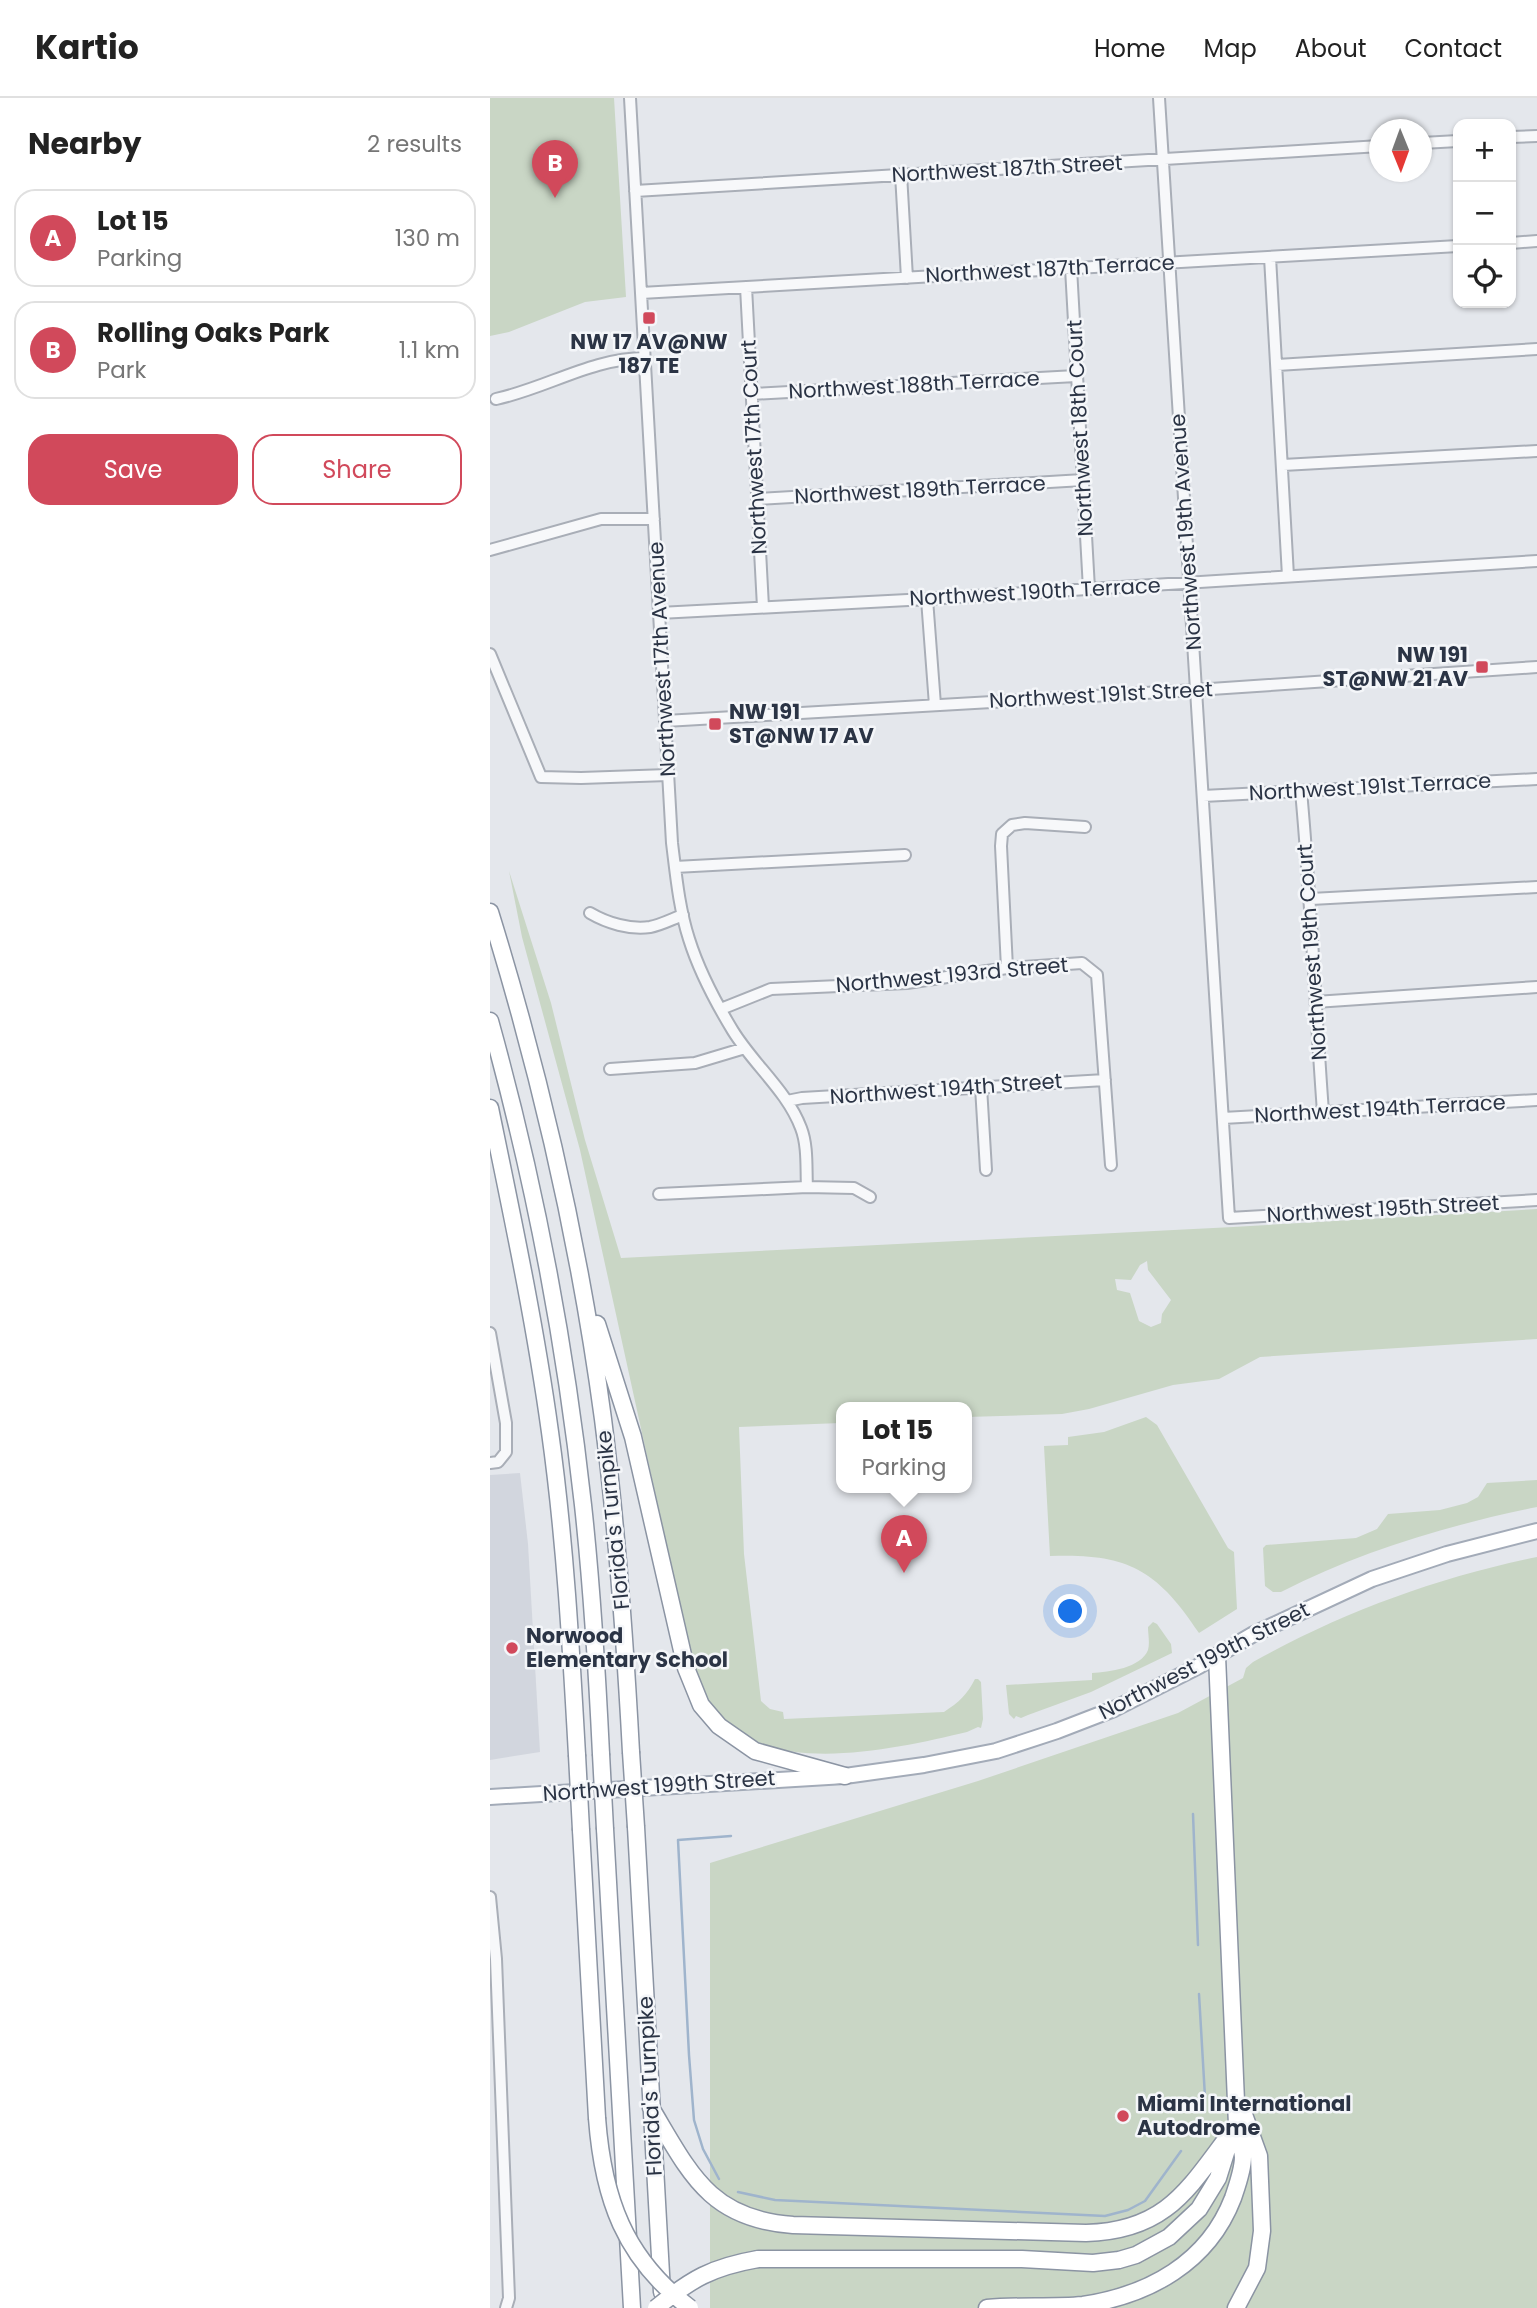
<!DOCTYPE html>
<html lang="en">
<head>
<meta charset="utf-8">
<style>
	:root { --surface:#fff; --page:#f6f6f6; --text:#222; --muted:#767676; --line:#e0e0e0; --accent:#d1495b }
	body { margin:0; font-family:Poppins,sans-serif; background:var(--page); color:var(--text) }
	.controls { position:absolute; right:21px; top:21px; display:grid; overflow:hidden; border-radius:14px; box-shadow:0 2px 5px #0004 }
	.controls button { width:63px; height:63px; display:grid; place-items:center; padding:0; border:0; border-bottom:2px solid var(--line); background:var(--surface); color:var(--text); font:35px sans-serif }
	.compass { position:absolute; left:879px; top:21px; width:63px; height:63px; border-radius:50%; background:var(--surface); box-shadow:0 2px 5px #0004; rotate:179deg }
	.you { position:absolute; left:581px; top:1514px; width:24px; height:24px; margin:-18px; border:5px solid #fff; border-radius:50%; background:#1a73e8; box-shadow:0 0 0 10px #1a73e833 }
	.badge { display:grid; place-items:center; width:46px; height:46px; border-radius:50%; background:var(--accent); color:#fff; font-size:23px; font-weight:700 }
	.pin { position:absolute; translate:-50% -58px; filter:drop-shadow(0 2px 4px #0008) }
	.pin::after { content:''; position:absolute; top:37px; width:24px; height:21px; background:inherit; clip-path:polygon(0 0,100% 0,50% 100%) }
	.popup { position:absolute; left:346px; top:1304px; width:136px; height:91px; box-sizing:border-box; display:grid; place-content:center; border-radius:14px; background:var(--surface); filter:drop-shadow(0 2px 5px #0005); font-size:23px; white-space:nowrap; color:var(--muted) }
	.popup b { font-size:26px; color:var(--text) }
	.popup::after { content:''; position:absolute; left:50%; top:100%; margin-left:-14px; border:14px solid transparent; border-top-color:var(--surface) }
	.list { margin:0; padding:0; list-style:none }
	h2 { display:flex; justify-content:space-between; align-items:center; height:91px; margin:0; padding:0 28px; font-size:30px }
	h2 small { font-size:23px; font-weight:400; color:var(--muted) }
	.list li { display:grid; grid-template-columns:46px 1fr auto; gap:21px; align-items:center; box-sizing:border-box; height:98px; margin:0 14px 14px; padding:0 14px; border:2px solid var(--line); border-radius:21px }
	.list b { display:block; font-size:26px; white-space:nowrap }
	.list p { margin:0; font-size:23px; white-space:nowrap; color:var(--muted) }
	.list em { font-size:23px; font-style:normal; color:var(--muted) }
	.actions { display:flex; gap:14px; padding:21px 28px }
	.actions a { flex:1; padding:16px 0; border:2px solid var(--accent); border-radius:21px; text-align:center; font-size:24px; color:var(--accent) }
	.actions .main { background:var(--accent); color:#fff }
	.icon { flex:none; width:38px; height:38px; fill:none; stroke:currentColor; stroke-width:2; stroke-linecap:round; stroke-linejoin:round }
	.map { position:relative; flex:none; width:1047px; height:2210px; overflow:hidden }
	header { display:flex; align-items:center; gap:42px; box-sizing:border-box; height:98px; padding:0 35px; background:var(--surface); border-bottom:2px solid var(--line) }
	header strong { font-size:33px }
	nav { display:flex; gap:38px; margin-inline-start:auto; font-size:24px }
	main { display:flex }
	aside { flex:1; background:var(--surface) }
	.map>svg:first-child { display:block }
</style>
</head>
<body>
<header>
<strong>Kartio</strong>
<nav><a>Home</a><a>Map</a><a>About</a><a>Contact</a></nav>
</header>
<main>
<aside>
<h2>Nearby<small>2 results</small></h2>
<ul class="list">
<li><span class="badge">A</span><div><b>Lot 15</b><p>Parking</p></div><em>130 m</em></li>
<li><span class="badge">B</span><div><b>Rolling Oaks Park</b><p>Park</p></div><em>1.1 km</em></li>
</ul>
<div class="actions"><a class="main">Save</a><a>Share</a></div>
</aside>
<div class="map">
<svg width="1047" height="2210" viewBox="0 0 1047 2210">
	<rect width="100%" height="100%" fill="#e4e7ec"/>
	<path fill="#d2d6de" d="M30,1375L38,1446L50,1654L0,1662V1377Z"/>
	<path fill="#c9d6c5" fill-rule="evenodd" d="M0,0H124L136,199L95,204L19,234L0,238Z
		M19,773L61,905L95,1042L131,1160L743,1129L1047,1111V1241L770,1259L729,1281L683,1287L599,1311L572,1316L477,1319V1309H351V1325L249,1329L254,1456L271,1603L280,1611L293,1614L294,1621L454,1614C469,1604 477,1597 485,1581H488L491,1584L493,1621L491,1630L488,1629L477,1634C418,1648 325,1669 268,1644L265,1647C227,1623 220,1609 203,1568L90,1052L32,839ZM657,1163L658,1172L681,1202L672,1216L671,1225L661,1229L649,1223L640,1195L627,1192L625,1181L641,1182L650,1167Z
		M656,1319L667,1327L738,1450L744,1454L747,1511L709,1535C667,1471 636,1455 560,1458L554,1348L578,1347V1339L614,1334Z
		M1047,1382V1409C959,1427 871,1453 791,1494H783L775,1488L773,1450L776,1447L866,1440L887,1431L898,1416L950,1412L977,1405L988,1399L997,1385Z
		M1047,1459V2210H220V1765L488,1683L688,1615L753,1580L756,1570L763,1564C853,1514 946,1480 1047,1459Z
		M663,1524L667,1526L681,1546L682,1555L601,1594L538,1617L531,1620L526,1618L524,1621L519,1616L516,1587L602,1582V1575C619,1574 651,1570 658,1552C660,1545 658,1536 658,1529Z"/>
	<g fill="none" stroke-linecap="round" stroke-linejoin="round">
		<path stroke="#9fb4cc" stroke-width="2.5" d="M703,1716L708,1847
			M709,1896L715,1999
			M229,2081L213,2051L204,2022L199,1957L188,1742L241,1738
			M248,2094L285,2102L615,2118L638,2112L655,2103L691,2053"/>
		<defs>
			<path id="minor" d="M140,0L182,745C186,777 189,810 199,841C209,873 226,905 243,933C264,967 297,993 311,1030C318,1048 316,1071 317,1089
				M669,0L739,1120L1047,1102
				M1021,39L1047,38
				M932,45L968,43
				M411,76L417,180
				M145,93L890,48
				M1021,145L1047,143
				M780,159L798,478
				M581,170L599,491
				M256,189L273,509
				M151,195L968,148
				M787,267L1047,251
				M261,296L586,278
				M6,301C57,290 102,260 155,260
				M793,367L1047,353
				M267,401L593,382
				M0,452L111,421H164
				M437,501L445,607
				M169,515L437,501L1047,463
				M0,556L51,679L91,680L178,677
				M175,623L706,592L1047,569
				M811,693C821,800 825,907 833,1014
				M713,698L1047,681
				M185,769L415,757
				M821,801L1047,789
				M100,815C117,825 140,832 160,829C171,827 182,821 193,817
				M517,870L511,748L512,736L522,727L535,725L595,729
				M825,904L1047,889
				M231,911L281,891L417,885L517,870L592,865L607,877L621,1067
				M120,971L205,965L255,950
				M491,989L496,1072
				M297,1003L312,1000L615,982
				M733,1020L1047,1002
				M169,1096L317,1089L364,1090L380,1099
				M0,1235L16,1325V1354L8,1364L0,1365
				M0,1799L6,1861L19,2200L16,2210"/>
			<path id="major" d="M0,1699L355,1678L434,1667L506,1653L567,1633L624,1611L709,1568L762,1537L882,1481L957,1456L1047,1433"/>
			<path id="highway" d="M0,814C51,979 90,1149 113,1321C127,1431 135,1542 141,1654
				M0,923C44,1081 75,1243 93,1407C102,1489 107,1573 111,1656
				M0,1010C22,1117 45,1225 60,1334C75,1441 81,1549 87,1657
				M107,1226L143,1339L196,1570L211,1607L229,1628L265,1653L355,1678
				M146,1729L172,2194
				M115,1731L142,2210
				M91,1732L107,2020
				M161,2010C200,2075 219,2121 303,2127L596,2135C681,2133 701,2085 747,2027
				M268,2161H532L603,2165L629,2162L646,2157L679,2139L709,2111L728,2080L739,2045
				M497,2210C528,2207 562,2210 593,2207C659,2197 718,2165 743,2100C747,2088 753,2072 753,2059C752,2048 749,2037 747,2027L727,1558
				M746,2210L767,2170L772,2133L769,2058L752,2011"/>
		</defs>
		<use href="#minor" stroke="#a9aeb7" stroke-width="14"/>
		<use href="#major" stroke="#a3abb8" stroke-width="18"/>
		<use href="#highway" stroke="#8b94a3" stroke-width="19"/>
		<use href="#minor" stroke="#f7f8fa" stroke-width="10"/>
		<use href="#major" stroke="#fff" stroke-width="14"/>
		<use href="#highway" stroke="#fff" stroke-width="16"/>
		<defs>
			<path id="highway-bridge" d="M141,1654L146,1729
				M111,1656L115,1731
				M87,1657L91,1732
				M107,2020C113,2100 134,2160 200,2210
				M166,2210C201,2181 222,2169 268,2161"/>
		</defs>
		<use href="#highway-bridge" stroke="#8b94a3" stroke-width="19" stroke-linecap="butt"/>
		<use href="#highway-bridge" stroke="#fff" stroke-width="16"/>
	</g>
	<g fill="#d1495b" stroke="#f4f6f9" stroke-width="2.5">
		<rect x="152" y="213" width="14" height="14" rx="3.5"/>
		<rect x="985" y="562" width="14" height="14" rx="3.5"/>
		<rect x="218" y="619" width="14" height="14" rx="3.5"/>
		<circle cx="22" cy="1550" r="7"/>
		<circle cx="633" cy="2018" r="7"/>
	</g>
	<g text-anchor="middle" stroke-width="5" stroke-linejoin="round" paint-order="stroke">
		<g font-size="21" fill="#2b3445" stroke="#f4f6f9">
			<text transform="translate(517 71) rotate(-3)" y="7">Northwest 187th Street</text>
			<text transform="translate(560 171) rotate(-3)" y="7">Northwest 187th Terrace</text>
			<text transform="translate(424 287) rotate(-3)" y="7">Northwest 188th Terrace</text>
			<text transform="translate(590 330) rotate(-93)" y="7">Northwest 18th Court</text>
			<text transform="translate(264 349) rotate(-93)" y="7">Northwest 17th Court</text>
			<text transform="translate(430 392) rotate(-3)" y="7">Northwest 189th Terrace</text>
			<text transform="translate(696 434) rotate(-94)" y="7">Northwest 19th Avenue</text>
			<text transform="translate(545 494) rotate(-3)" y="7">Northwest 190th Terrace</text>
			<text transform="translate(172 561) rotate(-93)" y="7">Northwest 17th Avenue</text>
			<text transform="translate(611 597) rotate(-3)" y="7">Northwest 191st Street</text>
			<text transform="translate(880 689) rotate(-3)" y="7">Northwest 191st Terrace</text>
			<text transform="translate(822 854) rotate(-94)" y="7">Northwest 19th Court</text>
			<text transform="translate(462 877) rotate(-5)" y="7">Northwest 193rd Street</text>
			<text transform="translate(456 991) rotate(-4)" y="7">Northwest 194th Street</text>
			<text transform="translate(890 1011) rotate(-3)" y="7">Northwest 194th Terrace</text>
			<text transform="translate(893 1111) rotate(-3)" y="7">Northwest 195th Street</text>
			<text transform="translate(123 1422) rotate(-96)" y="7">Florida's Turnpike</text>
			<text transform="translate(714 1563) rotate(-27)" y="7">Northwest 199th Street</text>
			<text transform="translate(169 1688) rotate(-4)" y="7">Northwest 199th Street</text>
			<text transform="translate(160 1988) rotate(-93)" y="7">Florida's Turnpike</text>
		</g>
		<g font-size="21" font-weight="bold" fill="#2b3445" stroke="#f4f6f9" text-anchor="start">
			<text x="159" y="251" text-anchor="middle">NW 17 AV@NW<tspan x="159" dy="24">187 TE</tspan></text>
			<text x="978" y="564" text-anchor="end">NW 191<tspan x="978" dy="24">ST@NW 21 AV</tspan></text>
			<text x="239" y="621">NW 191<tspan x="239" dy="24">ST@NW 17 AV</tspan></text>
			<text x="36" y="1545">Norwood<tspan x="36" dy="24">Elementary School</tspan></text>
			<text x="647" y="2013">Miami International<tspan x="647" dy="24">Autodrome</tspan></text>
		</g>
	</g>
</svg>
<div class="controls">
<button>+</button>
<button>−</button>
<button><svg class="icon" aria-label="locate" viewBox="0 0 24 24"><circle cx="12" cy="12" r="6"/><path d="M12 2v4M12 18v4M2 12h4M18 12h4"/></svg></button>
</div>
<svg class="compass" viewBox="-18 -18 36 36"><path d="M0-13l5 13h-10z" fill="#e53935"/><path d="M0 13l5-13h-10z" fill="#767676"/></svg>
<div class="you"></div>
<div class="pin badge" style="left:414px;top:1475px">A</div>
<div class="popup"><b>Lot 15</b>Parking</div>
<div class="pin badge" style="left:65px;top:100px">B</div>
</div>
</main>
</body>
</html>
